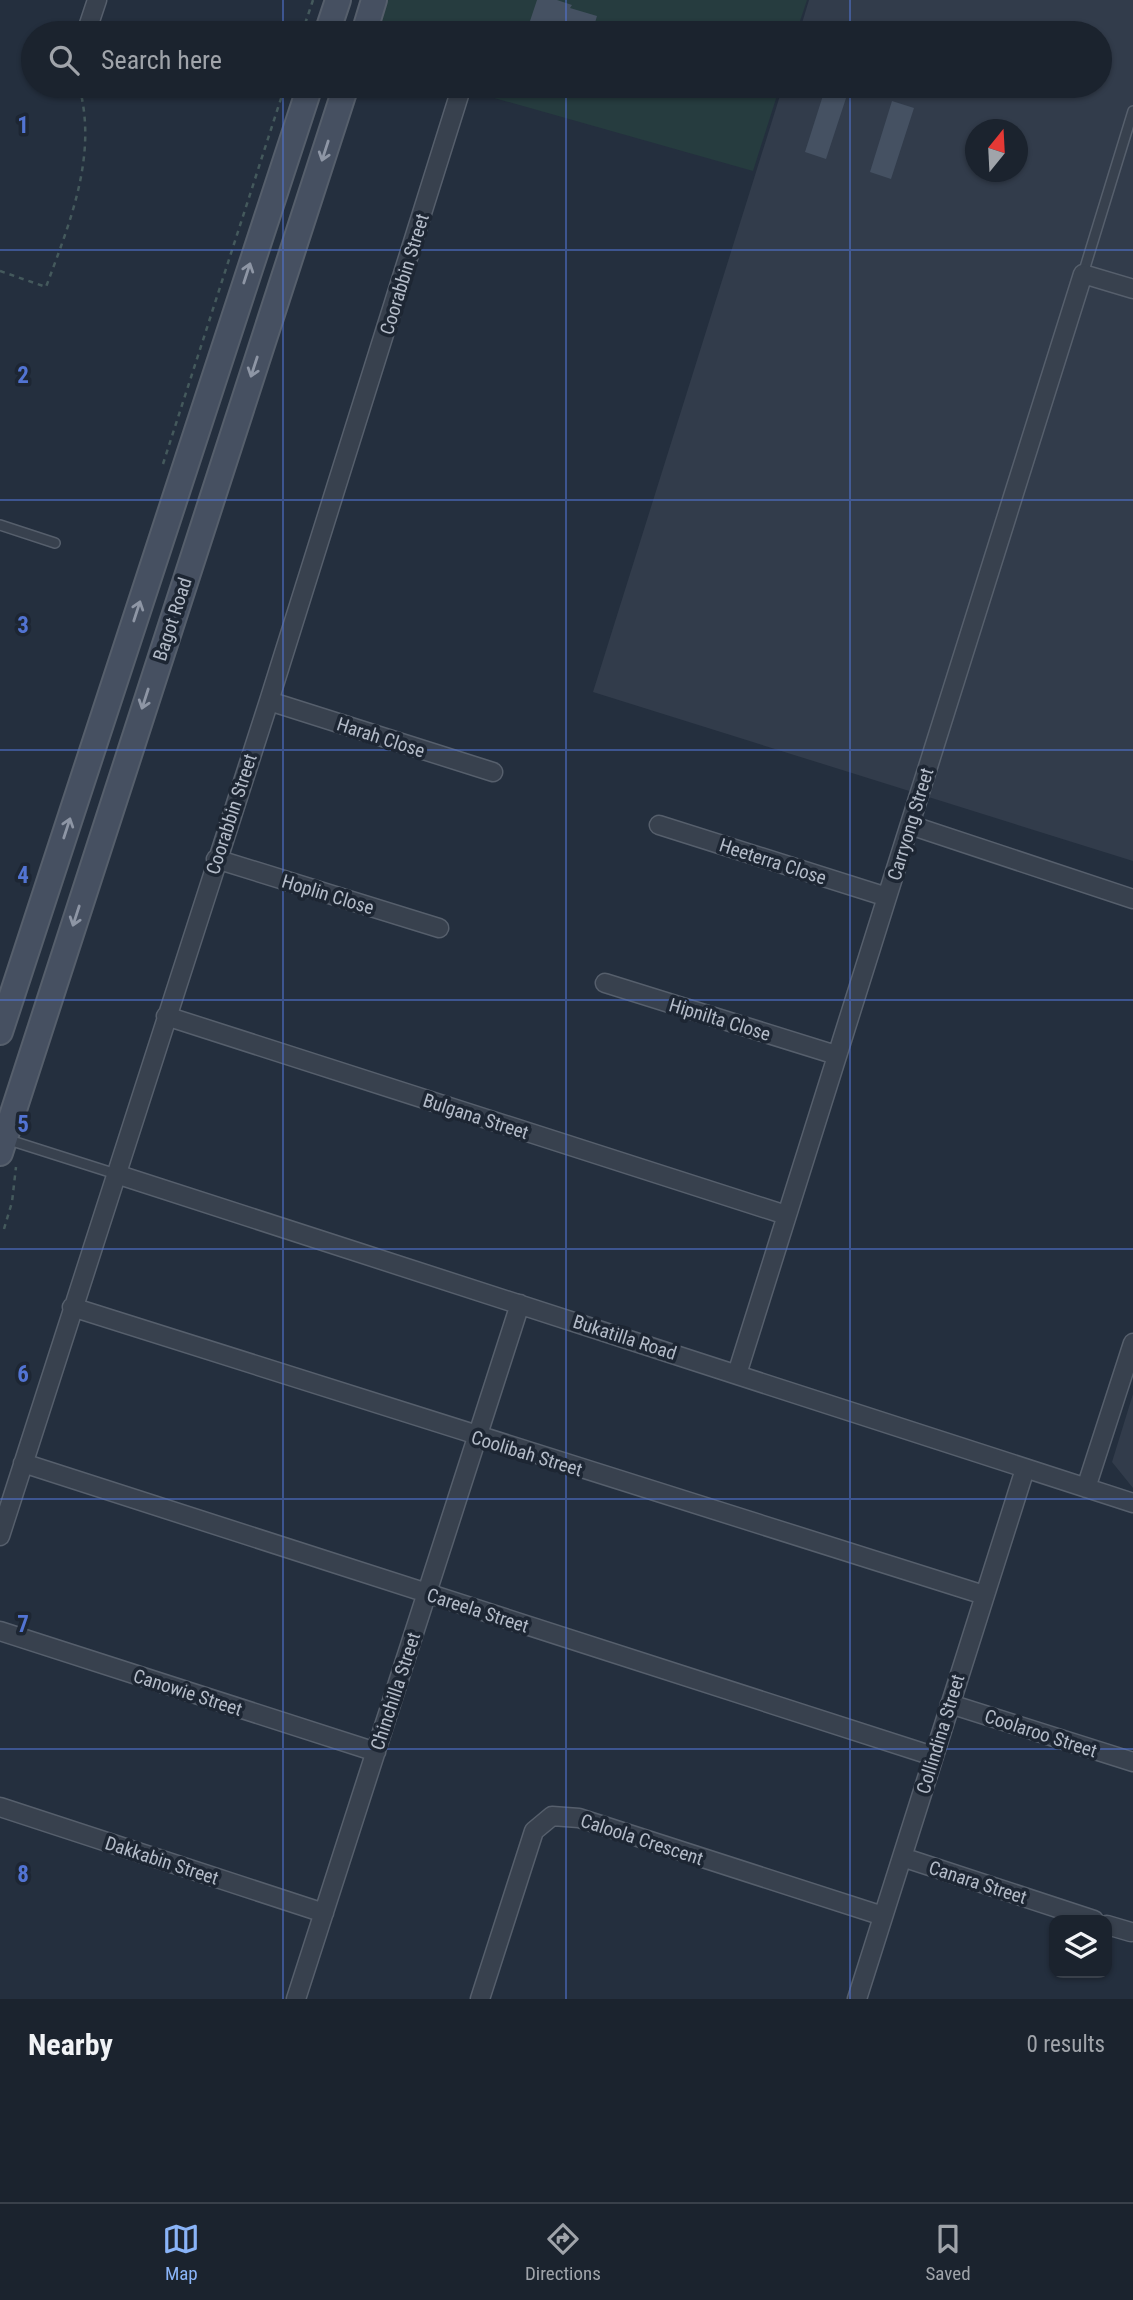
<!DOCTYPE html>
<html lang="en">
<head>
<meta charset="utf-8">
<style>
	:root { --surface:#1b232e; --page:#242b36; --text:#f1f3f6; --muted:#a0a4aa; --line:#39404a; --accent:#8ab4f8 }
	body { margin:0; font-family:"Roboto Condensed",sans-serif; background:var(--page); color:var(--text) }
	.controls { position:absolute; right:21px; bottom:21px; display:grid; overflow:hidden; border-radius:14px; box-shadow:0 2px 5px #0004 }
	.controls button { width:63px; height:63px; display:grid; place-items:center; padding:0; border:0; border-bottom:2px solid var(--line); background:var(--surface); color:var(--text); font:35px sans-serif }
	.compass { position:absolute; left:965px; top:119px; width:63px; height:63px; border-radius:50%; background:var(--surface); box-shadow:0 2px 5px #0004; rotate:18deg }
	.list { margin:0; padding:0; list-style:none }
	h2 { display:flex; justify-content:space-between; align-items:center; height:91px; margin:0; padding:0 28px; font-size:30px }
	h2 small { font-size:23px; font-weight:400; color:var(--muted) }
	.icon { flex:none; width:38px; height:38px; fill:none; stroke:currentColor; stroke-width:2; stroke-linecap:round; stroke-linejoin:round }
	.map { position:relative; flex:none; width:1133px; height:1999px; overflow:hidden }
	.search { position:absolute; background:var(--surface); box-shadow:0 2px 5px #0004; left:21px; right:21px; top:21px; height:77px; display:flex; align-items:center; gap:18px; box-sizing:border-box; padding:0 24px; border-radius:38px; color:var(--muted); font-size:26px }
	.sheet { height:203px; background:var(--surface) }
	nav { display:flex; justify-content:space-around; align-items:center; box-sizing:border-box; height:98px; border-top:2px solid var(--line); background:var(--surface); font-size:19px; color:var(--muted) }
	nav a { display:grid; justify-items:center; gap:4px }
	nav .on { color:var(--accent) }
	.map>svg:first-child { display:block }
</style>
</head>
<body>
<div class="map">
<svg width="1133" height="1999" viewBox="0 0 1133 1999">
	<rect width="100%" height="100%" fill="#242f3e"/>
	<path fill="#323c4b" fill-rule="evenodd" d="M809,0H1133V861L593,692L783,86H1100V33H799ZM976,130H1018V172H976Z
		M1133,1394V1488L1112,1462Z"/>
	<path fill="#263c3f" d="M378,0H807L796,33H367Z
		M452,86H780L753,171Z"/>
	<path fill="#455162" d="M537,0H557L572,5L570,8L597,16L592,33H526Z
		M826,86H850L826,159L805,152Z
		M892,101L914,108L891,179L870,172Z"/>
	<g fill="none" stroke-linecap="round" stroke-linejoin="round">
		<defs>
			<path id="lane" d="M1083,274L1133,111
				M0,525L55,543
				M6,1139L116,1174"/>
			<path id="street" d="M86,33L97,0
				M269,701L493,772
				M659,825L887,897
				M910,825L1133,899
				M216,859L439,928
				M605,983L836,1055
				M166,1016L786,1215
				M116,1174L1133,1503
				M72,1307L984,1595
				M737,1374L1083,274L1133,289
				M23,1463L933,1756
				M1086,1488L1133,1343
				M0,1536L269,701L460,92
				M0,1631L376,1752
				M950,1704L1133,1762
				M0,1807L324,1913
				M902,1857L1094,1920
				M1107,1925L1131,1932
				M296,1999L520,1304
				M480,1999L534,1831L552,1816L579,1818L883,1916
				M857,1999L1025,1469"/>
			<path id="secondary" d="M327,33L338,0
				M364,33L374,0
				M0,1032L310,86
				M0,1153L346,86"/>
		</defs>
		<use href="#lane" stroke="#565f6c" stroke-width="12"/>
		<use href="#street" stroke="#565f6c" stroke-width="21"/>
		<use href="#secondary" stroke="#565f6c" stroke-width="28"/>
		<path stroke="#44595c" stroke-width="2.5" stroke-dasharray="5 5" stroke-linecap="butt" d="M302,33L313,0
			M0,271L46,287C70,222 98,155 79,86
			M163,464L285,86
			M4,1229L12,1202L16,1167"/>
		<use href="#lane" stroke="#38414e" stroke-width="9"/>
		<use href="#street" stroke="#38414e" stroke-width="18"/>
		<use href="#secondary" stroke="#465061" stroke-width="24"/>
	</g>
	<defs><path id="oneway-shaft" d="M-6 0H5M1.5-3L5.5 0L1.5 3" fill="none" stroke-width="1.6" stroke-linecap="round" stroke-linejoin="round" transform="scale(1.75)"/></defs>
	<g stroke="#8e96a5">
		<use href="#oneway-shaft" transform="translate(325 151) rotate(108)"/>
		<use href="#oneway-shaft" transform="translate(247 273) rotate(-72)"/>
		<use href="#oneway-shaft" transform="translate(254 367) rotate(108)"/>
		<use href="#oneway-shaft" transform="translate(137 611) rotate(-72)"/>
		<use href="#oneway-shaft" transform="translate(145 699) rotate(108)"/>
		<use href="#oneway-shaft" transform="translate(67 828) rotate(-72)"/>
		<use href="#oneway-shaft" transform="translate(76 916) rotate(108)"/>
	</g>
	<path fill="none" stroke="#5274d3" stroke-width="2" stroke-opacity="0.55" d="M283,0V33M566,0V33M850,0V33M283,86V1999M566,86V1999M850,86V1999M0,250H1133M0,500H1133M0,750H1133M0,1000H1133M0,1249H1133M0,1499H1133M0,1749H1133"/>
	<g text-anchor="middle" stroke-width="7" stroke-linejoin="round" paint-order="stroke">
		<g font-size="19" fill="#b4bcc9" stroke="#1d2633">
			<text transform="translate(404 274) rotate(-73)" y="7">Coorabbin Street</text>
			<text transform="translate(172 619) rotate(-72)" y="7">Bagot Road</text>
			<text transform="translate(381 737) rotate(18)" y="7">Harah Close</text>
			<text transform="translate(231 814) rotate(-72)" y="7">Coorabbin Street</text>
			<text transform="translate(910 824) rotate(-73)" y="7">Carryong Street</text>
			<text transform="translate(773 861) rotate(18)" y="7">Heeterra Close</text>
			<text transform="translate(328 894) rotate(17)" y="7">Hoplin Close</text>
			<text transform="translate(720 1019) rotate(17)" y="7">Hipnilta Close</text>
			<text transform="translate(476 1116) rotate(18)" y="7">Bulgana Street</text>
			<text transform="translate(625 1337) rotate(18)" y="7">Bukatilla Road</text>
			<text transform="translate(527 1453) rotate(17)" y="7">Coolibah Street</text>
			<text transform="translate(478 1610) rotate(18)" y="7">Careela Street</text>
			<text transform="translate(395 1691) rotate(-72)" y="7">Chinchilla Street</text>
			<text transform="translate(188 1692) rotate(18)" y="7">Canowie Street</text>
			<text transform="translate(1041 1733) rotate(18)" y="7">Coolaroo Street</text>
			<text transform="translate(940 1734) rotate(-73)" y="7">Collindina Street</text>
			<text transform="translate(642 1839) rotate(18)" y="7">Caloola Crescent</text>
			<text transform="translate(162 1860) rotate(18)" y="7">Dakkabin Street</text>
			<text transform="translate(978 1882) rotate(18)" y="7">Canara Street</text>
		</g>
	</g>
	<g font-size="23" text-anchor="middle" font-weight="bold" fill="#5274d3" stroke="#1d2633" stroke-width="7" stroke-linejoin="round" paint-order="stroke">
		<text x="23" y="133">1</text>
		<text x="23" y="383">2</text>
		<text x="23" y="633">3</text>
		<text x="23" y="883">4</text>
		<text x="23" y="1132">5</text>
		<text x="23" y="1382">6</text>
		<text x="23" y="1632">7</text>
		<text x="23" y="1882">8</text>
	</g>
</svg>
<div class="controls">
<button><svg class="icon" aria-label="layers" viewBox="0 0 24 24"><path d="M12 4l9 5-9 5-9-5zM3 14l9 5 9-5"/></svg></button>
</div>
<svg class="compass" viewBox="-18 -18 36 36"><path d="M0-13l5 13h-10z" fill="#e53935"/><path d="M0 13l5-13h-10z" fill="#a0a4aa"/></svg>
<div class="search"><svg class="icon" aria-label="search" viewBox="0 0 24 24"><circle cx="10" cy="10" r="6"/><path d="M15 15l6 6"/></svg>Search here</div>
</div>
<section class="sheet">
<h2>Nearby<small>0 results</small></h2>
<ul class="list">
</ul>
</section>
<nav>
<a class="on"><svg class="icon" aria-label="map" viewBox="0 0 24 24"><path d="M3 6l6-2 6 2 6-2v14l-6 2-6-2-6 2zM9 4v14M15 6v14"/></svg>Map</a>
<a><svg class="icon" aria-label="directions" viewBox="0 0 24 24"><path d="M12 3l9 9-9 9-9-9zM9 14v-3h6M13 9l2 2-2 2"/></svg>Directions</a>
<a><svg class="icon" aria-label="saved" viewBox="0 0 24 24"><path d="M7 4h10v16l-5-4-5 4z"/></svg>Saved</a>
</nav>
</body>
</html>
